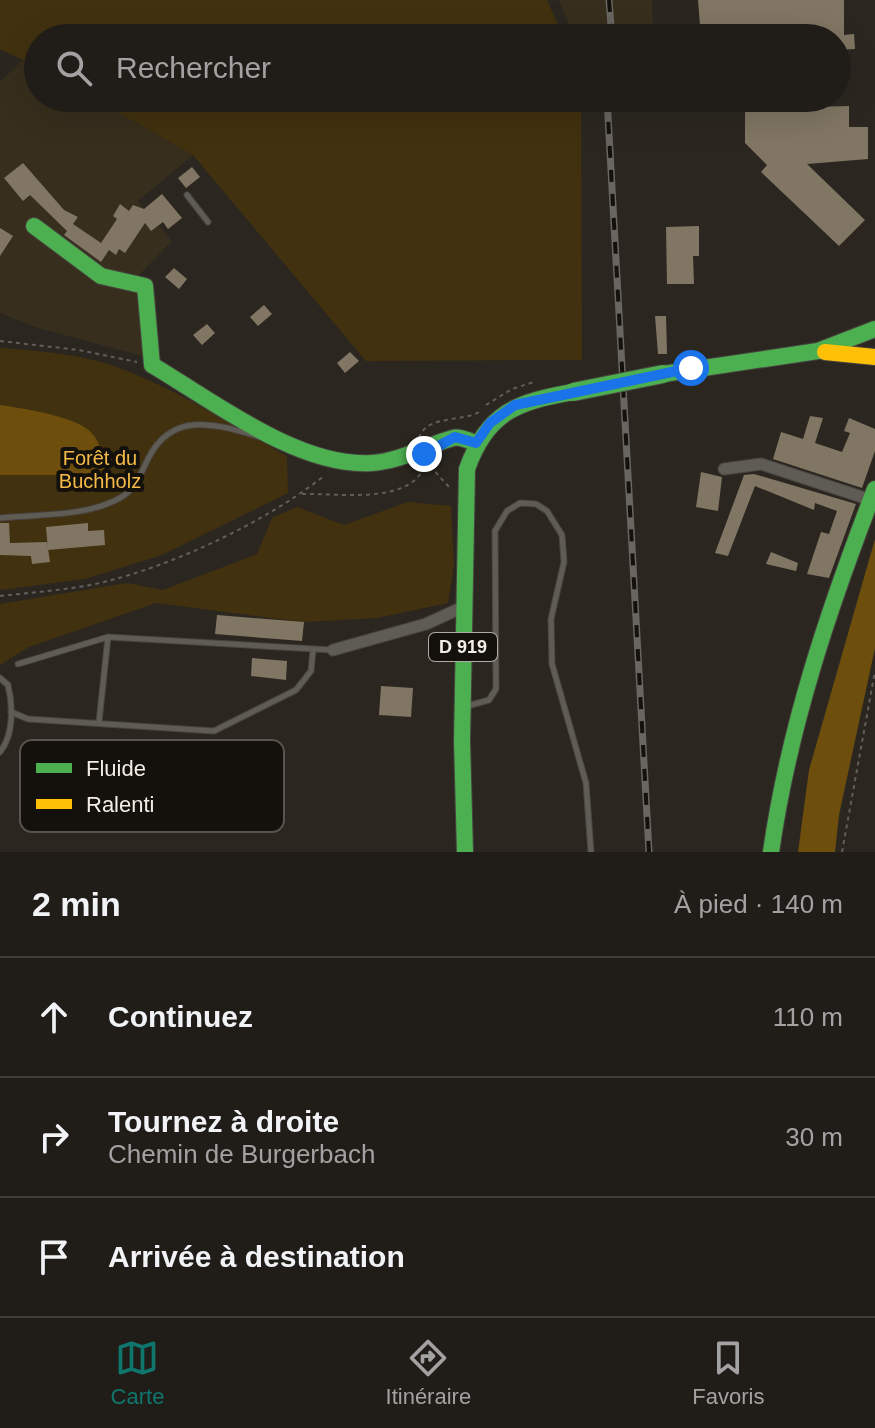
<!DOCTYPE html>
<html lang="fr">
<head>
<meta charset="utf-8">
<style>
	:root { --surface:#201d18; --page:#282621; --text:#f1f3f6; --muted:#a2a2a2; --line:#3d3b37; --accent:#0f766e }
	body { margin:0; font-family:Helvetica,sans-serif; background:var(--page); color:var(--text) }
	.stop { position:absolute; width:24px; height:24px; margin:-18px; border:6px solid #1a73e8; border-radius:50%; background:#fff }
	.stop.end { background:#1a73e8; border-color:#fff; box-shadow:0 2px 8px #0008 }
	.list { margin:0; padding:0; list-style:none }
	h2 { display:flex; justify-content:space-between; align-items:center; height:104px; margin:0; padding:0 32px; font-size:34px }
	h2 small { font-size:26px; font-weight:400; color:var(--muted) }
	.list li { display:grid; grid-template-columns:52px 1fr auto; gap:24px; align-items:center; box-sizing:border-box; height:120px; padding:0 32px; border-top:2px solid var(--line) }
	.list b { display:block; font-size:30px; white-space:nowrap }
	.list p { margin:0; font-size:26px; white-space:nowrap; color:var(--muted) }
	.list em { font-size:26px; font-style:normal; color:var(--muted) }
	.icon { flex:none; width:44px; height:44px; fill:none; stroke:currentColor; stroke-width:2; stroke-linecap:round; stroke-linejoin:round }
	.map { position:relative; flex:none; width:875px; height:852px; overflow:hidden }
	.search { position:absolute; background:var(--surface); box-shadow:0 8px 32px #0002; left:24px; right:24px; top:24px; height:88px; display:flex; align-items:center; gap:20px; box-sizing:border-box; padding:0 28px; border-radius:44px; color:var(--muted); font-size:30px }
	.sheet { height:464px; background:var(--surface) }
	nav { display:flex; justify-content:space-around; align-items:center; box-sizing:border-box; height:112px; border-top:2px solid var(--line); background:var(--surface); font-size:22px; color:var(--muted) }
	nav a { display:grid; justify-items:center; gap:4px }
	nav .on { color:var(--accent) }
	.map>svg:first-child { display:block }
</style>
</head>
<body>
<div class="map">
<svg width="875" height="852" viewBox="0 0 875 852">
	<rect width="100%" height="100%" fill="#2b2720"/>
	<path fill="#372e1d" d="M559,0H652L653,38H574Z
		M24,59L38,67V98H93L193,155L138,201L172,241L137,277L156,296L157,360L35,327L0,313V82Z"/>
	<path fill="#41310f" d="M0,0H547L564,38H38V67L0,49Z
		M93,98H581L582,360L366,361L193,155Z
		M0,348C41,351 83,354 122,369C180,391 233,426 287,456L288,493L162,555L85,579L0,590Z
		M408,502L451,506L454,565L448,603L377,618L303,622L156,603L29,647L0,665V604L127,583L163,590L257,554L272,518L297,507L344,525Z"/>
	<path fill="#6d4e0c" d="M0,405C21,408 71,416 87,429C100,438 103,455 104,469L92,475H0Z
		M875,539V648L839,815L835,852H798L809,770Z"/>
	<path fill="#817663" d="M698,0H844V35L854,34L855,49L837,50V38H701Z
		M726,98H776L777,108L849,106V127H868V159L807,164L865,220L839,246L761,172L767,165L745,143V109L731,110Z
		M23,163L64,210L78,217L73,224L101,243L117,219L113,216L120,204L129,211L133,205L144,209L162,194L182,218L168,229L163,222L151,231L145,223L125,253L119,249L116,255L109,250L101,262L64,235L67,231L30,195L23,201L4,178Z
		M192,167L200,177L186,188L178,178Z
		M699,226V256H693L694,284H667L666,227Z
		M0,228L13,236L0,256Z
		M174,268L187,279L179,289L165,277Z
		M264,305L272,314L258,326L250,317Z
		M655,316H666L667,354H658Z
		M207,324L215,333L202,345L193,335Z
		M350,352L359,361L345,373L337,363Z
		M810,416L823,418L815,443L842,452L850,433L844,431L849,418L875,429V451L862,488L773,459L781,432L803,439Z
		M701,472L722,477L718,511L696,507Z
		M754,474L856,504L829,578L807,574L821,532L829,534L837,511L815,503L814,510L755,486L728,556L715,553L744,475Z
		M0,523H9L10,543L47,542L50,562L32,564L31,556L0,555Z
		M88,523V531L104,530L105,545L48,550L46,527Z
		M771,552L798,563L796,571L766,564Z
		M217,615L304,622L302,641L215,634Z
		M252,658L287,661L286,680L251,676Z
		M381,686L413,688L411,717L379,715Z"/>
	<g fill="none" stroke-linecap="round" stroke-linejoin="round">
		<defs>
			<path id="lane" d="M187,195L208,222
				M0,518C39,514 86,517 120,498C135,490 141,473 148,459C174,406 224,427 267,439
				M18,664L108,637L332,650
				M0,678L8,685C13,705 14,735 0,752
				M467,706L489,700L496,689L495,531L507,511L520,503L536,504L547,511L562,535L564,562L551,619L552,664L586,783L591,852
				M11,712L28,719L214,731L296,690L311,671L313,650
				M99,722L108,637"/>
			<path id="street" d="M724,469L761,464L871,500
				M333,650L426,624L463,607"/>
			<path id="fast" d="M34,226L101,276L145,286L152,365C213,401 299,468 372,463C402,461 424,446 453,438C459,436 469,441 476,443
				M663,374L818,351L875,329
				M465,852L462,741L467,469C487,412 517,402 573,392
				M771,852C789,726 829,608 875,489"/>
			<path id="slow" d="M825,352L875,357"/>
		</defs>
		<use href="#lane" stroke="#48443f" stroke-width="7"/>
		<use href="#street" stroke="#48443f" stroke-width="13"/>
		<use href="#fast" stroke="#48443f" stroke-width="18"/>
		<use href="#slow" stroke="#48443f" stroke-width="18"/>
		<path stroke="#625e5a" stroke-width="2" stroke-dasharray="4 4" stroke-linecap="butt" d="M0,341L79,350L137,362
			M486,405L512,389L534,382
			M419,438C426,415 462,422 479,412
			M430,466L450,488
			M302,494C337,493 409,505 424,467
			M0,596C35,592 70,590 104,582C177,564 265,522 324,476
			M842,852L875,671"/>
		<use href="#lane" stroke="#5f5c56" stroke-width="5"/>
		<use href="#street" stroke="#5f5c56" stroke-width="11"/>
		<use href="#fast" stroke="#4caf50" stroke-width="16"/>
		<use href="#slow" stroke="#ffc107" stroke-width="16"/>
		<defs>
			<path id="rail" d="M609,0L612,38
				M607,98L649,852"/>
		</defs>
		<use href="#rail" stroke="#696661" stroke-width="7"/>
		<use href="#rail" stroke="#14110c" stroke-width="4" stroke-dasharray="12" stroke-linecap="butt"/>
		<defs>
			<path id="fast-bridge" d="M573,392L663,374"/>
		</defs>
		<use href="#fast-bridge" stroke="#48443f" stroke-width="20" stroke-linecap="butt"/>
		<use href="#fast-bridge" stroke="#4caf50" stroke-width="18"/>
	</g>
	<g fill="none" stroke-linecap="round" stroke-linejoin="round">
		<path stroke="#1a73e8" stroke-width="10" d="M424,454L455,437L476,443L490,423L515,405L691,368"/>
	</g>
	<g text-anchor="middle" stroke-width="8" stroke-linejoin="round" paint-order="stroke">
		<rect fill="#14110c" stroke="#afaca5" stroke-width="2" x="429" y="633" width="68" height="28" rx="6"/>
		<g font-size="18" font-weight="bold" fill="#f2eee6">
			<text x="463" y="653">D 919</text>
		</g>
		<g font-size="20" fill="#f5ba47" stroke="#14110c">
			<text x="100" y="465">Forêt du<tspan x="100" dy="23">Buchholz</tspan></text>
		</g>
	</g>
	<rect x="20" y="740" width="264" height="92" rx="12" fill="#14110c" stroke="#57534d" stroke-width="2"/>
	<rect x="36" y="763" width="36" height="10" fill="#4caf50"/>
	<rect x="36" y="799" width="36" height="10" fill="#ffc107"/>
	<g font-size="22" fill="#f2eee6">
		<text x="86" y="776">Fluide</text>
		<text x="86" y="812">Ralenti</text>
	</g>
</svg>
<div class="stop" style="left:691px;top:368px"></div>
<div class="stop end" style="left:424px;top:454px"></div>
<div class="search"><svg class="icon" aria-label="search" viewBox="0 0 24 24"><circle cx="10" cy="10" r="6"/><path d="M15 15l6 6"/></svg>Rechercher</div>
</div>
<section class="sheet">
<h2>2 min<small>À pied · 140 m</small></h2>
<ul class="list">
<li><svg class="icon" aria-label="ahead" viewBox="0 0 24 24"><path d="M12 20V5M6 11l6-6 6 6"/></svg><div><b>Continuez</b></div><em>110 m</em></li>
<li><svg class="icon" aria-label="right" viewBox="0 0 24 24"><path d="M7 20v-9h11M14 6l5 5-5 5"/></svg><div><b>Tournez à droite</b><p>Chemin de Burgerbach</p></div><em>30 m</em></li>
<li><svg class="icon" aria-label="arrive" viewBox="0 0 24 24"><path d="M6 21V4h12l-3 4 3 4H6"/></svg><div><b>Arrivée à destination</b></div></li>
</ul>
</section>
<nav>
<a class="on"><svg class="icon" aria-label="map" viewBox="0 0 24 24"><path d="M3 6l6-2 6 2 6-2v14l-6 2-6-2-6 2zM9 4v14M15 6v14"/></svg>Carte</a>
<a><svg class="icon" aria-label="directions" viewBox="0 0 24 24"><path d="M12 3l9 9-9 9-9-9zM9 14v-3h6M13 9l2 2-2 2"/></svg>Itinéraire</a>
<a><svg class="icon" aria-label="saved" viewBox="0 0 24 24"><path d="M7 4h10v16l-5-4-5 4z"/></svg>Favoris</a>
</nav>
</body>
</html>
